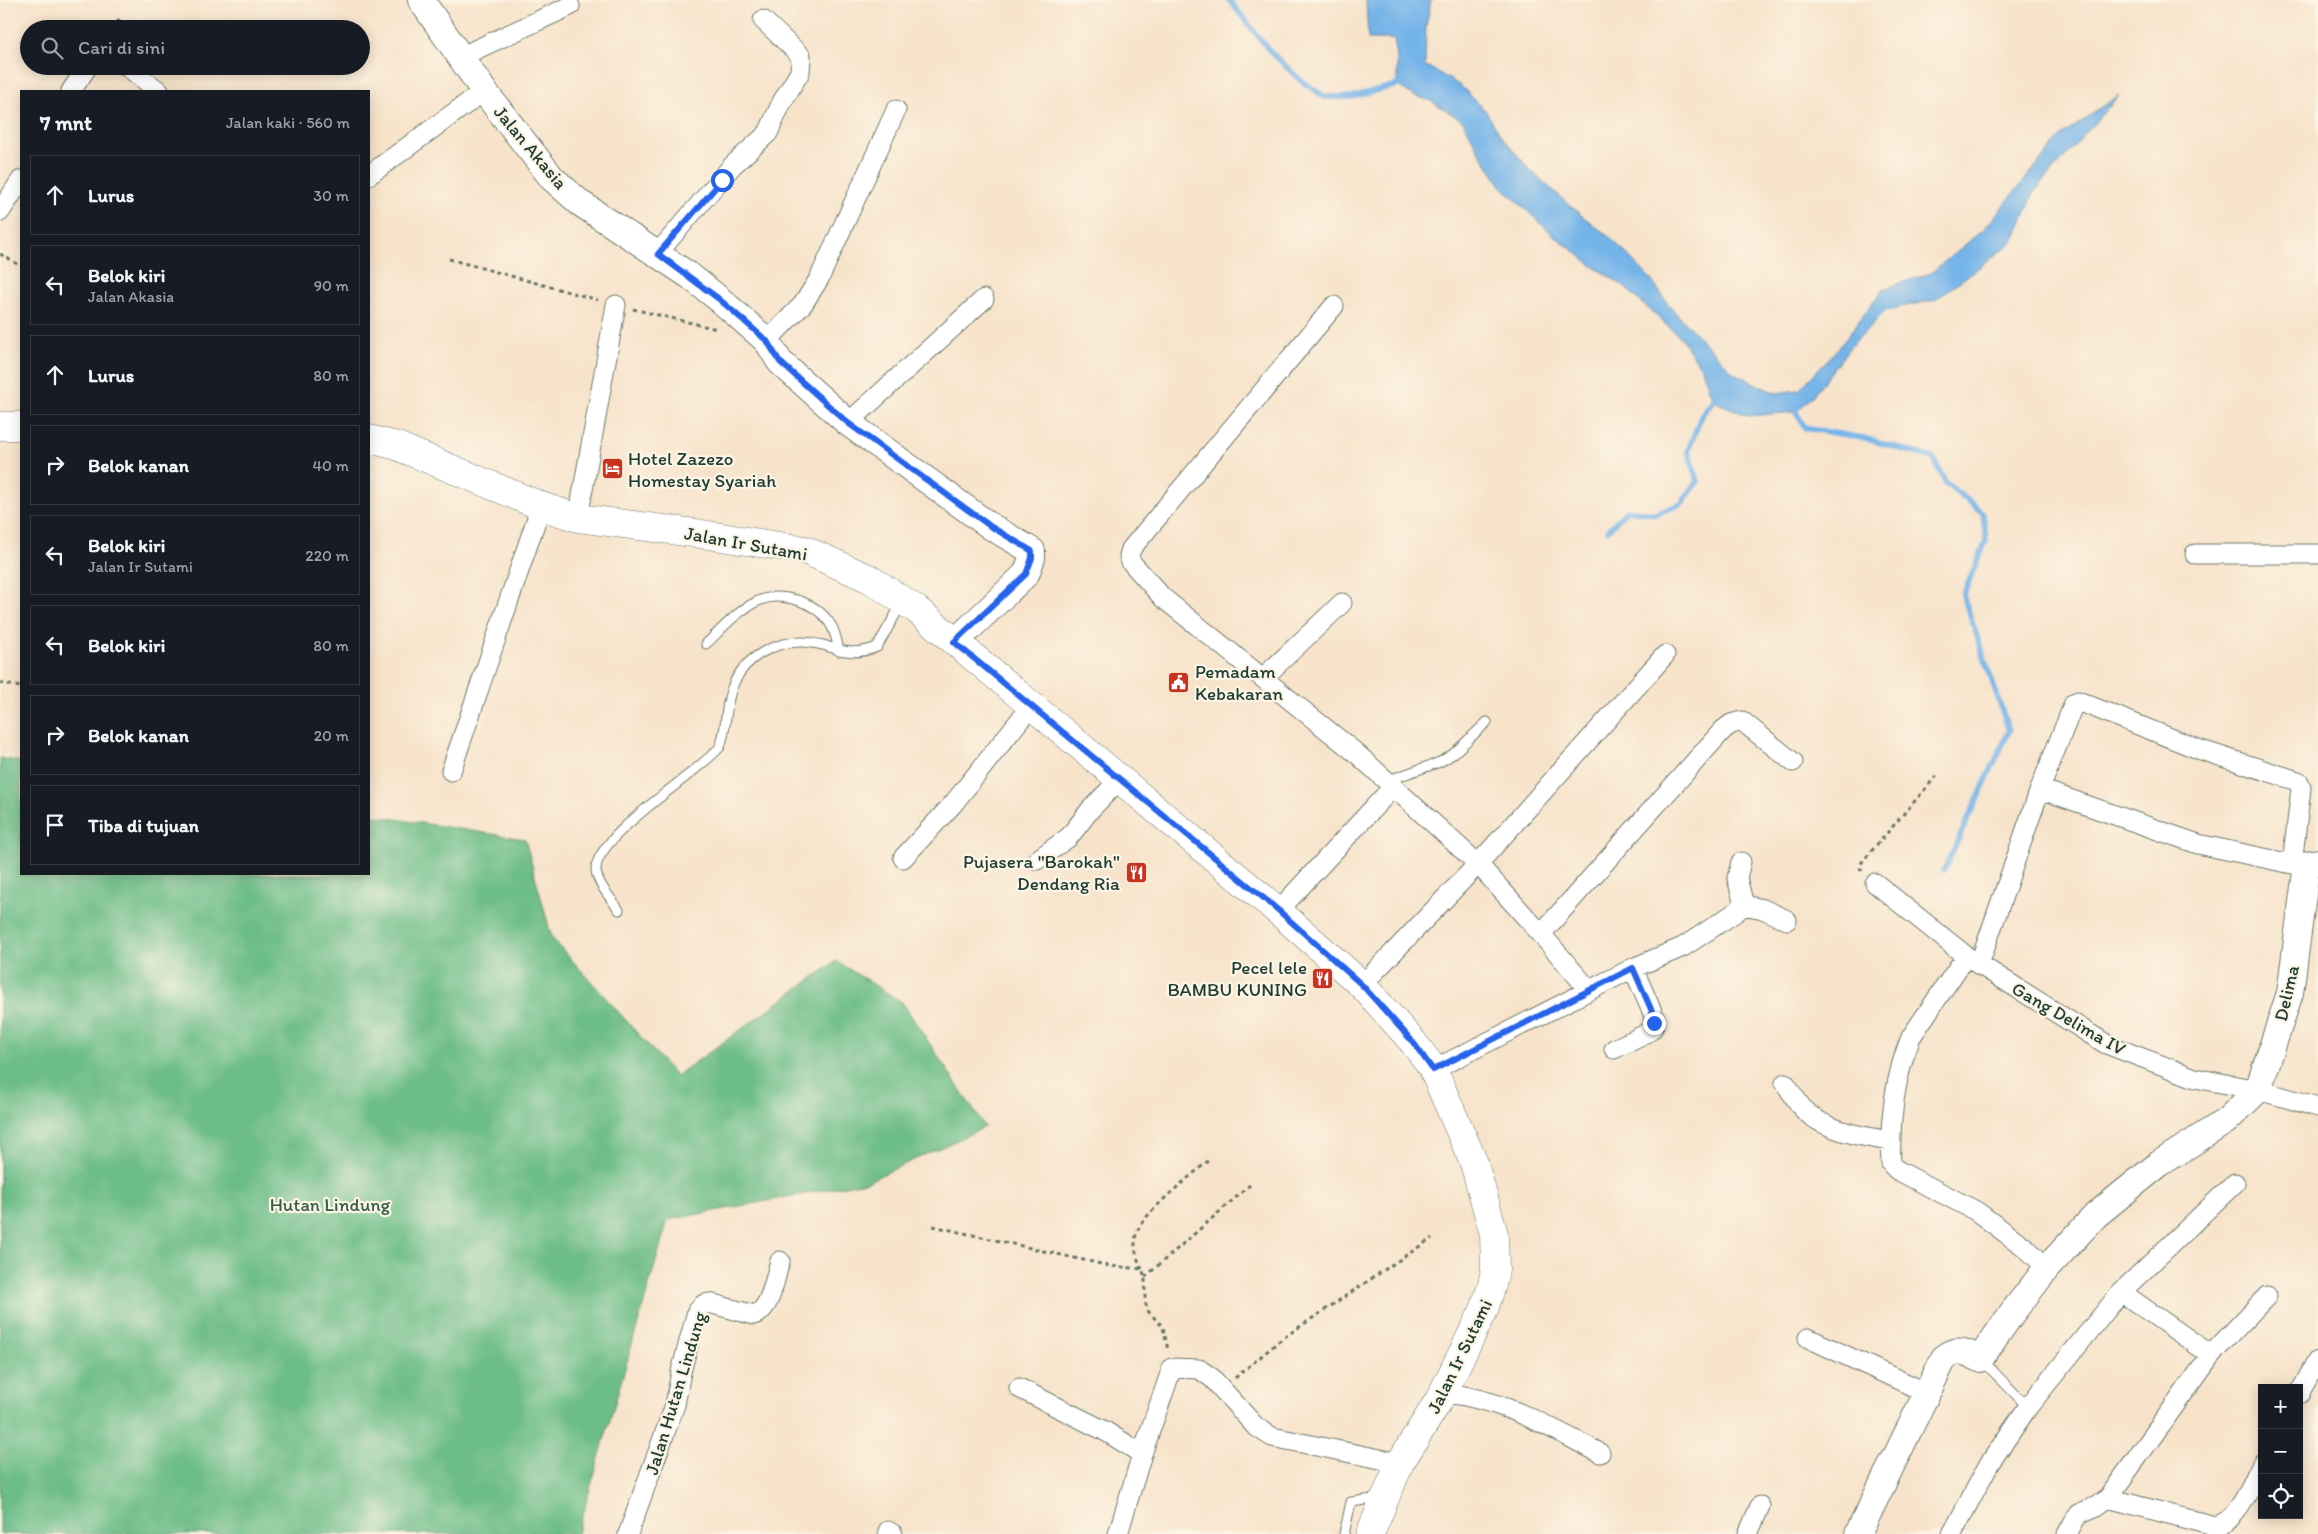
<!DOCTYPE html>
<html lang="id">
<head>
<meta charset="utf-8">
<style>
	:root { --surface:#171b24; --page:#20242c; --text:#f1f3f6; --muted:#9ea1a6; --line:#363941 }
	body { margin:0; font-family:Itim,sans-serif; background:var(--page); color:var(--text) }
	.controls { position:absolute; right:15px; bottom:15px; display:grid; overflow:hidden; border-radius:0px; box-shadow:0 2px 12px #0003 }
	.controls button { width:45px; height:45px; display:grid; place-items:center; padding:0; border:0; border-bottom:1px solid var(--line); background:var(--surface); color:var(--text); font:25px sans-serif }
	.stop { position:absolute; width:15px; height:15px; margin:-11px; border:4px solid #2563eb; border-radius:50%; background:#fff }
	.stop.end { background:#2563eb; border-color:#fff; box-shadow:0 1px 5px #0008 }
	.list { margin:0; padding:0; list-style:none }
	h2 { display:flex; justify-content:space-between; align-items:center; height:65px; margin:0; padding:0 20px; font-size:21px }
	h2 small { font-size:16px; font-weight:400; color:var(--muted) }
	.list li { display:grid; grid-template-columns:32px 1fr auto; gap:15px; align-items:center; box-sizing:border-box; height:80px; margin:0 10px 10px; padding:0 10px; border:1px solid var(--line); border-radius:0px }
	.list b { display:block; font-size:19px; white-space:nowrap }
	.list p { margin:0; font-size:16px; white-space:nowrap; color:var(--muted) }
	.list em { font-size:16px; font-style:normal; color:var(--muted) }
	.icon { flex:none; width:28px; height:28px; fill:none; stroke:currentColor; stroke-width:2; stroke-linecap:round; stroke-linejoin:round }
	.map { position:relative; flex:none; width:2318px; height:1534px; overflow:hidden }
	.search { position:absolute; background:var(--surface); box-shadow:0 2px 12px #0003; left:20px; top:20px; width:350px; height:55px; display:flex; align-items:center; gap:12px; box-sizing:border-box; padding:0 18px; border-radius:28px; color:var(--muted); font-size:19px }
	.panel { position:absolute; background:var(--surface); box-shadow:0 2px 12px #0003; left:20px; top:90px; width:350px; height:785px; border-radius:0px }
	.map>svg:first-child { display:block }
</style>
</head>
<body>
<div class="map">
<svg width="2318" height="1534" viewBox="0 0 2318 1534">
	<rect width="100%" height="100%" fill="#fcf5e5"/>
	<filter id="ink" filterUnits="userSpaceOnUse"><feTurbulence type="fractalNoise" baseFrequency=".02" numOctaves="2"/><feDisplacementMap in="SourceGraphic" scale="10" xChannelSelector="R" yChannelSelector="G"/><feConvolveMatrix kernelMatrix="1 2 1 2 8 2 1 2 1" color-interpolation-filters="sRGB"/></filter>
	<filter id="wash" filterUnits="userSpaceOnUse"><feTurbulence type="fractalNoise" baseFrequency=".0096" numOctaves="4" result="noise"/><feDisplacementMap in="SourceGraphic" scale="20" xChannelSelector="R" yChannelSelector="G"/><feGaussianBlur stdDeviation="1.12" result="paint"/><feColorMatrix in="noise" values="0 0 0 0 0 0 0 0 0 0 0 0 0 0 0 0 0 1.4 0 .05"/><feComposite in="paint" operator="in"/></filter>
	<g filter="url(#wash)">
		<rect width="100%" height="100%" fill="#f7e3ca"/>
		<path fill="#6dbd88" stroke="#467d5e" d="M0,758L21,762V874H369V815L525,839L552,938L676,1076L836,961L902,1002L985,1127L866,1182L668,1220L577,1534H0Z"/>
		<path fill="#75b4e9" stroke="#4a788e" d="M1366,0H1431L1426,27L1425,65L1461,86L1485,110L1501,136L1530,170L1581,215L1612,239L1649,277L1671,308L1734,373L1775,393L1799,390L1841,345L1883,289L1931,273L1985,228L2060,137L2119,95L2035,191L2013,242L1935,300L1887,310L1850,347L1813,396L1796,412L1749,416L1713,401L1702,369L1681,338L1622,285L1597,269L1551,233L1501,186L1477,148L1463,121L1431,101L1412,95L1397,85V58L1394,39H1368Z"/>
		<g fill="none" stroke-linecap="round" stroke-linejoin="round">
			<path stroke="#75b4e9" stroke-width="5.5" d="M1229,0L1270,51L1300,80L1325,97H1351L1397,85
				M1796,412L1805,428L1863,438L1933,458L1946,483L1983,513L1986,541L1963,595L2009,731L1944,870
				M1608,530L1627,510L1655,514L1681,504L1698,481L1688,451L1702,414L1713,401"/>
		</g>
	</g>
	<g filter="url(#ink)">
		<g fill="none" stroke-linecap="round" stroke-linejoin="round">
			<defs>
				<path id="lane" d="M706,644C721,630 737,611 756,602C779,590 814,601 829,622C835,630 837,641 839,651
					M1386,781L1440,762L1453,754L1487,722
					M619,910C612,899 597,884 596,870C595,836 696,775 720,747C728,726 724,704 734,683C745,658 774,641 803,642C834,643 843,660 877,647L902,603
					M1982,1360L2028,1407
					M1344,1534L1351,1502L1381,1498"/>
				<path id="street" d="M460,57L570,6
					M126,66L159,91
					M71,91L88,66
					M369,175L484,91
					M0,212L21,180
					M657,254L732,166L768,133L782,102L800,72L801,56L763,20
					M1334,306L1131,549L1129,556L1131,562L1163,598L1356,753L1478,864L1541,934L1589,990
					M767,341L803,304L819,279L896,110
					M848,423L984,299
					M578,518L616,305
					M2195,554H2318
					M1263,678L1342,603
					M451,771L541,506
					M2040,789L2198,844L2292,864H2303
					M903,858L953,804L1031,706
					M1037,860L1069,837L1090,810L1120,779
					M1875,883L1966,956L2106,1044L2195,1078L2258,1090L2318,1107
					M1744,905L1763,909L1787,920
					M1278,911L1393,787
					M1541,934L1723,730L1731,724L1742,721L1793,762
					M1966,956L1911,1037C1895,1076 1889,1122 1891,1164L1897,1170L1976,1211L2026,1248L2047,1268
					M1979,965L2040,789L2074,703L2078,701L2198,749L2298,781L2301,788L2292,864
					M1362,985L1478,864L1665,655
					M1614,1049C1623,1044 1646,1036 1652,1029C1655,1026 1654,1020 1654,1016L1633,968
					M1433,1070L1633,968L1683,947L1736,912L1744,905L1737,878L1741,862
					M1785,1083C1792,1093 1798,1104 1806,1112C1827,1131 1864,1137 1891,1141
					M2121,1292L2211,1355
					M1808,1338L1927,1393
					M1019,1388L1105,1431L1142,1454
					M1443,1393C1501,1398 1549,1427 1600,1453
					M2299,1394L2317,1361
					M2108,1498L2214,1526C2240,1521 2251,1484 2262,1463
					M888,1531L893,1534
					M628,1534L675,1405L681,1372L697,1311L704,1304L709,1303L754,1315C771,1310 775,1277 780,1261
					M1118,1534L1142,1454L1172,1368L1199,1369L1212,1378L1255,1426L1272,1437L1400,1463
					M1748,1534L1760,1506
					M1952,1534L1989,1464L2028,1407L2121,1292L2235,1183
					M2067,1534L2078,1514L2097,1506L2108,1498L2211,1355L2267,1296"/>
				<path id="secondary" d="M421,0L484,91L552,178L580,203L690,276L719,299L767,341L780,362L848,423L990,526L1032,551V558L1026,574L955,642
					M1858,1534L1944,1358C1957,1347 1966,1352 1980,1359L2012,1313L2047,1268L2096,1215L2159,1164L2226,1121L2258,1090L2290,993L2307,864L2318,862"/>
				<path id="primary" d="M0,426H21
					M369,439L397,446L541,506L578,518L702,534L805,550L870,579L917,610L1278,911L1362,985L1413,1042L1432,1067L1474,1163L1494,1234L1495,1270L1492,1285L1484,1310L1439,1400L1400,1463L1370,1534"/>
			</defs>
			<use href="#lane" stroke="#6b7768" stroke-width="11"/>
			<use href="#street" stroke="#6b7768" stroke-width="21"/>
			<use href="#secondary" stroke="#6b7768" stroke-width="28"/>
			<use href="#primary" stroke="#6b7768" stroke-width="29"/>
			<path stroke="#6b7768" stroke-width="3" stroke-dasharray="4 4" stroke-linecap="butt" d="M113,29L121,17
				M0,254L21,266
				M449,259L598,300
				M633,309L717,329
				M0,683L21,687
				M1862,871L1860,868L1862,862L1939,773
				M933,1226L1110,1266L1142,1269L1145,1277V1299L1147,1310L1163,1327L1168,1350
				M1142,1269C1137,1259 1133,1247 1136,1235C1140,1215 1191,1176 1208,1161
				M1145,1277L1250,1185
				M1235,1378L1283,1338L1432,1238"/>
			<use href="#lane" stroke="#fff" stroke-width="9"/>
			<use href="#street" stroke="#fff" stroke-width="19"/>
			<use href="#secondary" stroke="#fff" stroke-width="26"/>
			<use href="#primary" stroke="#fff" stroke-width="28"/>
		</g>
	</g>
	<g fill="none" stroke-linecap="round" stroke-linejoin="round" filter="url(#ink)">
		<path stroke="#2563eb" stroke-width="6" d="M722,180L658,254L719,299L767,341L780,362L848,423L990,526L1032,551V558L1026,574L954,642L1278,910L1362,985L1413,1042L1433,1070L1633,968L1654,1016V1023"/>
	</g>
	<defs>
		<symbol id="hotel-square" viewBox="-11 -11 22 22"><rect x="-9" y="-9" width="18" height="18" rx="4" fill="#c8321e" stroke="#fcf5e5"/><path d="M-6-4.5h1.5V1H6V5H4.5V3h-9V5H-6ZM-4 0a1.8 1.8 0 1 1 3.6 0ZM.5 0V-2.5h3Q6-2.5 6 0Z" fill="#fff"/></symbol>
		<symbol id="civic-square" viewBox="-11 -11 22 22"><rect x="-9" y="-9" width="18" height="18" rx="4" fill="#c8321e" stroke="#fcf5e5"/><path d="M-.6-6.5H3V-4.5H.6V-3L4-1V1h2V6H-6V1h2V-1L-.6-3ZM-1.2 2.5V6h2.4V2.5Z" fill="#fff"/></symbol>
		<symbol id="restaurant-square" viewBox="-11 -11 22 22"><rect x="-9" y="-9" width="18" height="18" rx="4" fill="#c8321e" stroke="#fcf5e5"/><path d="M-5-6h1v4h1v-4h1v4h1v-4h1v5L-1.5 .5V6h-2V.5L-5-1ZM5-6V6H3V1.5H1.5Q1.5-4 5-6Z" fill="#fff"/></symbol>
	</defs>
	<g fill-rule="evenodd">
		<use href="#hotel-square" x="600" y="456" width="25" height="25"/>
		<use href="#civic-square" x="1166" y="670" width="25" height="25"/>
		<use href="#restaurant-square" x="1124" y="860" width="25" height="25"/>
		<use href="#restaurant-square" x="1310" y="966" width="25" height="25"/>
	</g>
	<g text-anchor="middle" stroke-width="4.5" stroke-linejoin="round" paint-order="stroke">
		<g font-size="19" fill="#1f3d34" stroke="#fcf5e5">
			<text transform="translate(531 147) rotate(50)" y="7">Jalan Akasia</text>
			<text transform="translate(746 543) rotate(10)" y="7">Jalan Ir Sutami</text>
			<text transform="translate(2286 993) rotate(-77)" y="7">Delima</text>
			<text transform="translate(2069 1018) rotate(30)" y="7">Gang Delima IV</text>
			<text transform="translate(1459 1356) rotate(-64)" y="7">Jalan Ir Sutami</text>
			<text transform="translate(675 1393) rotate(-73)" y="7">Jalan Hutan Lindung</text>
		</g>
		<g font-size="19" fill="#1f3d34" stroke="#fcf5e5" text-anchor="start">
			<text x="628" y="465">Hotel Zazezo<tspan x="628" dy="22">Homestay Syariah</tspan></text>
			<text x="1195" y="678">Pemadam<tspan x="1195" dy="22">Kebakaran</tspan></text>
			<text x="1120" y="868" text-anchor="end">Pujasera "Barokah"<tspan x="1120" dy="22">Dendang Ria</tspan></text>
			<text x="1307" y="974" text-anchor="end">Pecel lele<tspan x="1307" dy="22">BAMBU KUNING</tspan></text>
		</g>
		<g font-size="19" fill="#345d4a" stroke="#fcf5e5">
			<text x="330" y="1211">Hutan Lindung</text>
		</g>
	</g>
</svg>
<div class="controls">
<button>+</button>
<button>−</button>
<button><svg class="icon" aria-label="locate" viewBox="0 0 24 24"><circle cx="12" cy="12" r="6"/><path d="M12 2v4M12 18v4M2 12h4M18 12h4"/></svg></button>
</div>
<div class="stop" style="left:722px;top:180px"></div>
<div class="stop end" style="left:1654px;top:1023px"></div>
<div class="search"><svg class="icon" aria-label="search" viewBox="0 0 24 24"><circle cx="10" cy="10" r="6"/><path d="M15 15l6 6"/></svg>Cari di sini</div>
<section class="panel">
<h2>7 mnt<small>Jalan kaki · 560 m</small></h2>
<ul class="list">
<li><svg class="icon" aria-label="ahead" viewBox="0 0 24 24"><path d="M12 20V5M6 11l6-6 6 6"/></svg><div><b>Lurus</b></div><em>30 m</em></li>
<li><svg class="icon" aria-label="left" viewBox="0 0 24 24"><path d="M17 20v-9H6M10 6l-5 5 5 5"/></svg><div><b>Belok kiri</b><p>Jalan Akasia</p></div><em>90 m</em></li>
<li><svg class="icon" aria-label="ahead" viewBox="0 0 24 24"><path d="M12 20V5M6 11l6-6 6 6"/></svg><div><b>Lurus</b></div><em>80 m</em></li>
<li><svg class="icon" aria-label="right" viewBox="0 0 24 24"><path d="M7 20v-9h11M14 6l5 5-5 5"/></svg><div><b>Belok kanan</b></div><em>40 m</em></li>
<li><svg class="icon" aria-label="left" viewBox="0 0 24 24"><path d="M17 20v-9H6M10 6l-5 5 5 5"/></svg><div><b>Belok kiri</b><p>Jalan Ir Sutami</p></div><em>220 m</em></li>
<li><svg class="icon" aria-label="left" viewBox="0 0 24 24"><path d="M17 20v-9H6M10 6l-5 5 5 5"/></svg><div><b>Belok kiri</b></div><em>80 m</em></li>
<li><svg class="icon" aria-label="right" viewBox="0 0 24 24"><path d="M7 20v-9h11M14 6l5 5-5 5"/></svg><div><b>Belok kanan</b></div><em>20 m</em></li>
<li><svg class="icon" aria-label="arrive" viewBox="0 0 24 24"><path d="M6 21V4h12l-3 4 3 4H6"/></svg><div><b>Tiba di tujuan</b></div></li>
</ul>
</section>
</div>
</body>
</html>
